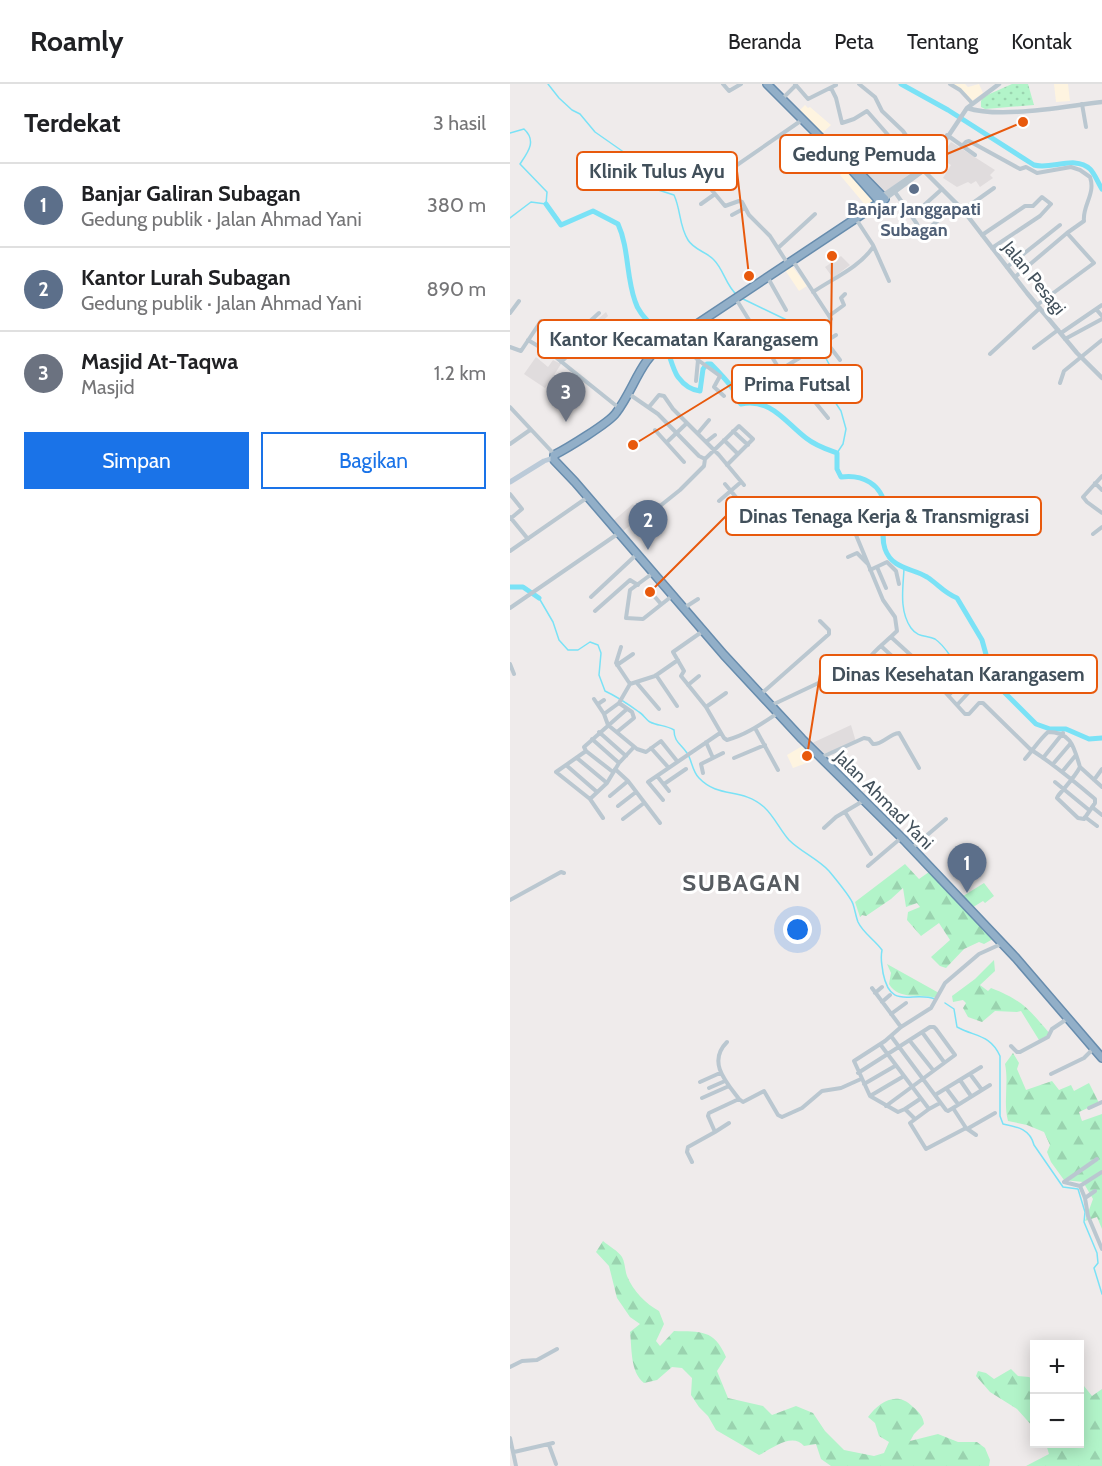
<!DOCTYPE html>
<html lang="id">
<head>
<meta charset="utf-8">
<style>
	:root { --surface:#fff; --page:#f2f2f2; --text:#202124; --muted:#757577; --line:#e0e0e0; --accent:#1a73e8 }
	body { margin:0; font-family:Cabin,sans-serif; background:var(--page); color:var(--text) }
	.controls { position:absolute; right:18px; bottom:18px; display:grid; overflow:hidden; border-radius:0px; box-shadow:0 3px 15px #0003 }
	.controls button { width:54px; height:54px; display:grid; place-items:center; padding:0; border:0; border-bottom:2px solid var(--line); background:var(--surface); color:var(--text); font:30px sans-serif }
	.you { position:absolute; left:288px; top:846px; width:21px; height:21px; margin:-15px; border:4px solid #fff; border-radius:50%; background:#1a73e8; box-shadow:0 0 0 9px #1a73e833 }
	.badge { display:grid; place-items:center; width:39px; height:39px; border-radius:50%; background:var(--accent); color:#fff; font-size:20px; font-weight:700 }
	.pin { position:absolute; translate:-50% -50px; filter:drop-shadow(0 2px 3px #0008) }
	.pin::after { content:''; position:absolute; top:32px; width:21px; height:18px; background:inherit; clip-path:polygon(0 0,100% 0,50% 100%) }
	.list { margin:0; padding:0; list-style:none }
	h2 { display:flex; justify-content:space-between; align-items:center; height:78px; margin:0; padding:0 24px; font-size:26px }
	h2 small { font-size:20px; font-weight:400; color:var(--muted) }
	.list li { display:grid; grid-template-columns:39px 1fr auto; gap:18px; align-items:center; box-sizing:border-box; height:84px; padding:0 24px; border-top:2px solid var(--line) }
	.list b { display:block; font-size:22px; white-space:nowrap }
	.list p { margin:0; font-size:20px; white-space:nowrap; color:var(--muted) }
	.list em { font-size:20px; font-style:normal; color:var(--muted) }
	.actions { display:flex; gap:12px; padding:18px 24px }
	.actions a { flex:1; padding:14px 0; border:2px solid var(--accent); border-radius:0px; text-align:center; font-size:21px; color:var(--accent) }
	.actions .main { background:var(--accent); color:#fff }
	.map { position:relative; flex:none; width:592px; height:1382px; overflow:hidden }
	header { display:flex; align-items:center; gap:36px; box-sizing:border-box; height:84px; padding:0 30px; background:var(--surface); border-bottom:2px solid var(--line) }
	header strong { font-size:28px }
	nav { display:flex; gap:33px; margin-inline-start:auto; font-size:21px }
	main { display:flex }
	aside { flex:1; background:var(--surface) }
	.map>svg:first-child { display:block }
</style>
</head>
<body>
<header>
<strong>Roamly</strong>
<nav><a>Beranda</a><a>Peta</a><a>Tentang</a><a>Kontak</a></nav>
</header>
<main>
<aside>
<h2>Terdekat<small>3 hasil</small></h2>
<ul class="list">
<li><span class="badge" style="background:#5c6f8a">1</span><div><b>Banjar Galiran Subagan</b><p>Gedung publik · Jalan Ahmad Yani</p></div><em>380 m</em></li>
<li><span class="badge" style="background:#5c6f8a">2</span><div><b>Kantor Lurah Subagan</b><p>Gedung publik · Jalan Ahmad Yani</p></div><em>890 m</em></li>
<li><span class="badge" style="background:#6b7280">3</span><div><b>Masjid At-Taqwa</b><p>Masjid</p></div><em>1.2 km</em></li>
</ul>
<div class="actions"><a class="main">Simpan</a><a>Bagikan</a></div>
</aside>
<div class="map">
<svg width="592" height="1382" viewBox="0 0 592 1382">
	<defs>
		<pattern id="forest-firs" width="22" height="20" patternUnits="userSpaceOnUse" patternTransform="scale(1.5)"><rect width="22" height="20" fill="#b2f4c9"/><path d="M5 1l3.5 6h-7zM16 11l3.5 6h-7z" fill="#9ad3af"/></pattern>
		<pattern id="park-dots" width="8" height="8" patternUnits="userSpaceOnUse" patternTransform="scale(1.5)"><rect width="8" height="8" fill="#b2f4c9"/><path d="M2 2h.1M6 6h.1" fill="none" stroke="#9ad3af" stroke-width="1.8" stroke-linecap="round"/></pattern>
	</defs>
	<rect width="100%" height="100%" fill="#efebeb"/>
	<path fill="#fef4e0" d="M439,0H455L458,3L469,0L473,9L459,19L449,5Z
		M544,0H558L560,17L546,18Z
		M295,21L298,24L300,23L321,41L310,51L288,28Z
		M338,85L366,116L356,122L330,91Z
		M282,182L297,202L289,207L275,186Z
		M294,661L307,673L302,677L283,684L277,671Z"/>
	<path fill="#e0dcdd" d="M441,58L485,86L480,91L483,94L470,103L466,97L461,100L458,98L447,103L433,94L441,81L430,74Z
		M386,63L401,89L375,108L370,107L350,87Z
		M331,172L340,181L323,194L315,183Z
		M96,228L98,232L51,277L45,273Z
		M26,273L38,283L43,276L51,280L44,291L50,295L53,291L58,295L62,291L72,301L56,314L49,306L50,304L40,297L35,304L14,290Z
		M123,420L133,431L112,448L103,437Z
		M341,641L346,658L311,671L300,660Z"/>
	<path fill="#b2f4c9" d="M474,799L484,812L475,819L473,817L460,825L450,814Z"/>
	<path fill="url(#forest-firs)" d="M395,780L409,795L419,788L483,855L474,860L469,858L454,865L436,884L430,882L421,873L440,856L429,839L411,852L397,836L398,828L410,823L407,819L396,823L393,804L381,815L356,832L352,831L350,833L345,818Z
		M484,876L485,887L470,901L478,907L481,904C512,916 519,925 540,950L529,956L511,927L507,928L485,927L472,938L458,933L453,924L456,919L453,916L443,918L442,912L465,895Z
		M377,880L429,909L427,914C410,909 389,917 379,900L381,889Z
		M503,969L509,979L507,985L516,1006L542,997L549,1006L561,1001L564,1007L579,999L589,1019L569,1028L572,1037L592,1030V1145L587,1133L575,1137L583,1115L573,1098L554,1096L541,1078L537,1068L540,1061L534,1048L517,1041L498,1037C493,1018 499,999 495,980Z
		M93,1157C99,1162 108,1167 112,1173C115,1178 115,1187 117,1192C123,1207 136,1220 149,1227L154,1240L146,1257L150,1262L164,1247C191,1248 204,1245 216,1273L207,1287L218,1314L253,1322L262,1331L286,1322L303,1329L315,1347L334,1366L364,1372L374,1369L379,1358L369,1352L365,1339L358,1333C369,1318 387,1306 403,1323C409,1328 413,1332 414,1340L404,1350L400,1357L428,1350L448,1358H467L475,1364L480,1376L479,1382H321L311,1375L306,1360L294,1362C282,1348 262,1365 249,1371L206,1346L198,1332L189,1323L181,1311L182,1294L172,1284L162,1283L147,1296L134,1299C120,1288 122,1264 120,1248L130,1240L120,1233L107,1214L99,1182L86,1168Z
		M501,1285L508,1292L519,1293L524,1296V1344L507,1325L480,1308L466,1292L468,1287L476,1289L484,1295Z
		M570,1297L582,1312L592,1305V1382H516L539,1370L536,1360H570Z"/>
	<path fill="url(#park-dots)" d="M502,0H518L524,21L475,25L471,23V17L475,12Z"/>
	<g fill="none" stroke-linecap="round" stroke-linejoin="round">
		<path stroke="#7ae2f6" stroke-width="1.5" d="M38,0L49,14L62,26L70,30L85,48L115,69L130,96L142,104L164,111C171,126 169,142 178,156C184,166 197,168 204,176C214,186 216,202 227,211
			M0,49L14,45C27,57 18,68 10,80L37,108L36,120L21,118L0,134
			M231,214L285,240L313,269L319,280L325,318L331,327L336,345L333,360L327,369
			M394,485C393,504 389,527 401,544C408,554 417,551 425,555C431,559 437,567 441,573C457,597 463,602 492,606
			M29,514L43,538L49,556L58,566H68L80,558L88,561L91,569L89,591L95,607C108,613 118,620 129,628C133,630 136,636 140,638C148,642 156,641 164,646C164,658 171,660 177,669C182,676 182,687 189,694C209,715 231,703 254,723C264,732 270,746 279,756C291,768 308,775 319,787C324,793 341,814 343,820C345,826 346,833 348,838C353,849 365,856 372,866C370,876 372,879 373,889C381,928 402,906 425,915
			M435,919L444,925L447,943C465,953 480,950 490,972V1032L493,1040C508,1043 520,1045 524,1061L553,1103L568,1105L575,1128L574,1138L587,1169L588,1179L584,1184L592,1210"/>
		<path stroke="#7ae2f6" stroke-width="5" d="M391,0L438,26L524,81C541,86 565,71 580,85C585,90 588,99 592,105
			M36,120L51,141L83,127L108,140C119,164 116,192 125,217C129,232 144,241 152,254C159,266 162,285 168,293C174,301 180,306 190,307L193,285L197,280H201C206,285 222,302 224,307C227,313 226,316 231,320C261,314 275,338 296,354C306,362 316,365 327,369V385L331,393C352,390 372,400 375,423C376,437 370,451 375,465C382,485 402,484 417,493C428,500 434,509 447,514L472,556L477,574L472,593L492,606L526,640L540,645H556L579,655L592,654
			M0,503H13L29,514"/>
		<defs>
			<path id="trunk" d="M257,0L332,75L370,118
				M157,256L166,254L375,115L339,78L332,75
				M157,257C129,276 125,304 106,329C99,339 56,365 44,371V376L65,398L214,571L292,655L396,758L506,874L592,974"/>
		</defs>
		<use href="#trunk" stroke="#678cad" stroke-width="10"/>
		<path stroke="#bac7d0" stroke-width="4" d="M213,0L219,7L231,0
			M285,0L298,15L326,1
			M349,0L365,13L372,27L393,47L413,76L419,79
			M440,0L450,6L462,19
			M321,4L326,14L332,39L344,35L357,27L386,60
			M272,15L286,1
			M572,20L576,43
			M437,51L465,71
			M452,62L456,58L459,57L510,85L516,83L527,89L561,83L570,86L580,93C586,110 572,122 574,137L557,149L505,193
			M171,81L190,92L215,122L229,117L232,118L239,131L260,152L276,177
			M177,84L183,70
			M349,87L397,52
			M214,90L292,36
			M196,98L208,90
			M385,108L407,140L411,150L448,121
			M191,120L205,110
			M453,126L484,104
			M222,131L235,124
			M402,132L432,105
			M346,135L363,161L379,197
			M472,151L515,122H523L532,113L541,120L530,132L482,164
			M268,164L305,130
			M283,177L321,235L308,247L330,276
			M497,183L550,141
			M258,194L276,226
			M303,208C322,195 350,183 363,163
			M226,215L270,286L326,251
			M527,221L584,179L557,149
			M586,225L592,232
			M0,229L9,217
			M319,232L334,221L331,214L335,210
			M551,249L592,221
			M166,254L188,276L210,292L204,303L214,312
			M555,255L592,235
			M18,256L43,271L109,324
			M277,259L288,275
			M0,263L11,267L31,237
			M524,264L548,246
			M261,270L283,255
			M480,270L530,224
			M43,271L89,229
			M51,278L88,243
			M280,280L305,318L318,334
			M186,297L188,276
			M550,299L554,287L592,256
			M327,301L331,309L351,300
			M119,310L148,330L189,372L195,375
			M301,314L347,291
			M0,323L44,370
			M139,323L149,311L154,312L163,325L209,371L234,401
			M145,346L174,378
			M223,347L238,361
			M188,349L199,336
			M214,356L228,370
			M157,358L177,339
			M196,358L205,351
			M0,360L20,346
			M592,392L573,413L577,418L592,429
			M585,399L592,406
			M215,400L246,437
			M0,410L12,425L0,435
			M209,417L231,398
			M0,433L18,455
			M125,442L170,406L194,382L195,375L229,342L243,355L217,381
			M583,450L592,443
			M0,467L78,413
			M338,473L347,469L357,479
			M367,483L376,504
			M360,486L377,478L386,487L389,500
			M143,489L120,506L116,534L133,535L162,512
			M81,513L126,471
			M145,513L151,520
			M0,524L109,449
			M174,524L188,515
			M85,527L120,496L128,501
			M193,547L163,568L174,587L171,592L196,623L214,654L217,656C236,651 251,640 268,629
			M381,553L404,574L455,630H459L469,619H473L520,665L523,667C545,681 565,698 585,715V719L574,735L568,734L547,714L548,712C555,703 565,693 570,683C564,664 562,648 538,648C529,656 523,666 515,675
			M371,562L395,584
			M111,563L106,579L120,600
			M362,571L386,593
			M0,580L4,590
			M107,581L123,570
			M146,591L167,622
			M126,598L149,625
			M178,601L189,592
			M429,601L441,590
			M251,610L319,550V546L310,537
			M439,611L451,598
			M84,615L94,630L98,641L127,665L136,668L151,657L167,677
			M88,620L94,616
			M262,621L319,594C327,594 339,603 347,599C353,596 352,583 356,578C364,566 377,557 387,547L385,533L373,516L346,451
			M447,621L460,607
			M196,623L216,609
			M94,630L109,619L120,600L145,592L168,576
			M245,644L268,686
			M89,648L116,672
			M107,648L124,634L122,628L109,619
			M82,655L109,679
			M196,658L203,674
			M141,664L158,683
			M76,667L46,688L80,715L93,734
			M312,673L354,654L359,655L363,660C372,661 379,650 389,649L409,684
			M67,674L97,699
			M224,674L255,661
			M533,674L553,649
			M543,680L561,659
			M56,681L87,708
			M570,683L592,703
			M105,685L118,697L150,739
			M103,688L76,667L74,663L117,625
			M552,688L566,671
			M193,689L191,680L213,669
			M147,692L159,707
			M584,696L592,685
			M545,698L579,726
			M154,700L176,685
			M100,712L118,697
			M80,715L97,699L109,679L124,663
			M153,716L138,698L210,649
			M108,722L126,708
			M582,723L592,731
			M335,728L361,770
			M575,733L587,742
			M113,735L134,719
			M314,744L326,733L353,717
			M402,764L436,735
			M358,782L391,754
			M0,816L51,788L54,789
			M362,904L391,943
			M365,909L372,903
			M372,918L380,911
			M381,930L396,919
			M412,948L434,978
			M381,952L436,1026L438,1027L443,1024L456,1044L466,1051
			M400,957L423,986
			M370,960L419,1025L430,1019
			M501,962L507,968H510L538,953L542,945L557,935
			M348,989L420,943H424L426,945L445,971L376,1022
			M460,990L472,1006
			M541,990L574,974L583,965
			M450,996L461,1012
			M190,998L210,989
			M354,1000L385,982
			M199,1004L215,997
			M436,1004L448,1020
			M425,1011L471,983
			M360,1012L394,992
			M192,1014L219,1002
			M229,1015L233,1018L254,1007L268,1031L272,1033L292,1024L312,1007L331,1004L351,995
			M443,1024L480,1001
			M579,1024L592,1018
			M395,1025L410,1015
			M419,1025L400,1039L416,1065L456,1044
			M405,1035L395,1025L388,1028L360,1012L344,977L375,957L391,943L421,924L435,899L469,870L491,860
			M457,1045L485,1029
			M205,1048L219,1039
			M182,1078L177,1068L178,1063L205,1048L198,1032L199,1029L229,1015C216,998 197,978 217,958
			M554,1098L570,1102L575,1114L578,1132L592,1165
			M554,1098L587,1075
			M570,1102L592,1088
			M575,1114L585,1107
			M0,1283L12,1277L27,1276L47,1265
			M0,1354L6,1382
			M39,1361L46,1380
			M4,1368L43,1359"/>
		<path stroke="#bac7d0" stroke-width="4.5" d="M457,24C492,35 555,22 592,18
			M412,85L453,126L517,209L567,269L592,294
			M372,112L411,85
			M375,115L417,84L457,24L489,0"/>
		<path stroke="#bbcad8" stroke-width="5" d="M0,398L34,377L43,374"/>
		<use href="#trunk" stroke="#92afc8" stroke-width="7"/>
	</g>
	<circle fill="#5c6f8a" stroke="#fff" stroke-width="2" cx="404" cy="105" r="6"/>
	<g text-anchor="middle" stroke-width="6" stroke-linejoin="round" paint-order="stroke">
		<g font-size="18" font-weight="bold" fill="#4e5e75" stroke="#fff">
			<text x="404" y="131">Banjar Janggapati<tspan x="404" dy="21">Subagan</tspan></text>
		</g>
		<g font-size="18" fill="#42505b" stroke="#fff">
			<text transform="translate(524 194) rotate(51)" y="6">Jalan Pesagi</text>
			<text transform="translate(374 716) rotate(45)" y="6">Jalan Ahmad Yani</text>
		</g>
		<g font-size="24" font-weight="bold" letter-spacing="1.5" fill="#575c61" stroke="#fff">
			<text x="232" y="807">SUBAGAN</text>
		</g>
	</g>
	<path fill="none" stroke="#e8590c" stroke-width="2" d="M513 38L437 70M239 192L227 87M322 172L321 255M123 361L222 300M140 508L216 432M297 672L310 590"/>
	<g fill="#e8590c" stroke="#fff" stroke-width="2">
		<circle cx="513" cy="38" r="6"/>
		<circle cx="239" cy="192" r="6"/>
		<circle cx="322" cy="172" r="6"/>
		<circle cx="123" cy="361" r="6"/>
		<circle cx="140" cy="508" r="6"/>
		<circle cx="297" cy="672" r="6"/>
	</g>
	<g fill="#fff" stroke="#e8590c" stroke-width="2">
		<rect x="270" y="51" width="167" height="38" rx="6"/>
		<rect x="67" y="68" width="160" height="38" rx="6"/>
		<rect x="28" y="236" width="293" height="38" rx="6"/>
		<rect x="222" y="281" width="130" height="38" rx="6"/>
		<rect x="216" y="413" width="315" height="38" rx="6"/>
		<rect x="310" y="571" width="277" height="38" rx="6"/>
	</g>
	<g font-size="20" text-anchor="middle" font-weight="bold" fill="#42505b">
		<text x="354" y="77">Gedung Pemuda</text>
		<text x="147" y="94">Klinik Tulus Ayu</text>
		<text x="174" y="262">Kantor Kecamatan Karangasem</text>
		<text x="287" y="307">Prima Futsal</text>
		<text x="374" y="439">Dinas Tenaga Kerja &amp; Transmigrasi</text>
		<text x="448" y="597">Dinas Kesehatan Karangasem</text>
	</g>
</svg>
<div class="controls">
<button>+</button>
<button>−</button>
</div>
<div class="you"></div>
<div class="pin badge" style="left:457px;top:809px;background:#5c6f8a">1</div>
<div class="pin badge" style="left:138px;top:466px;background:#5c6f8a">2</div>
<div class="pin badge" style="left:56px;top:338px;background:#6b7280">3</div>
</div>
</main>
</body>
</html>
